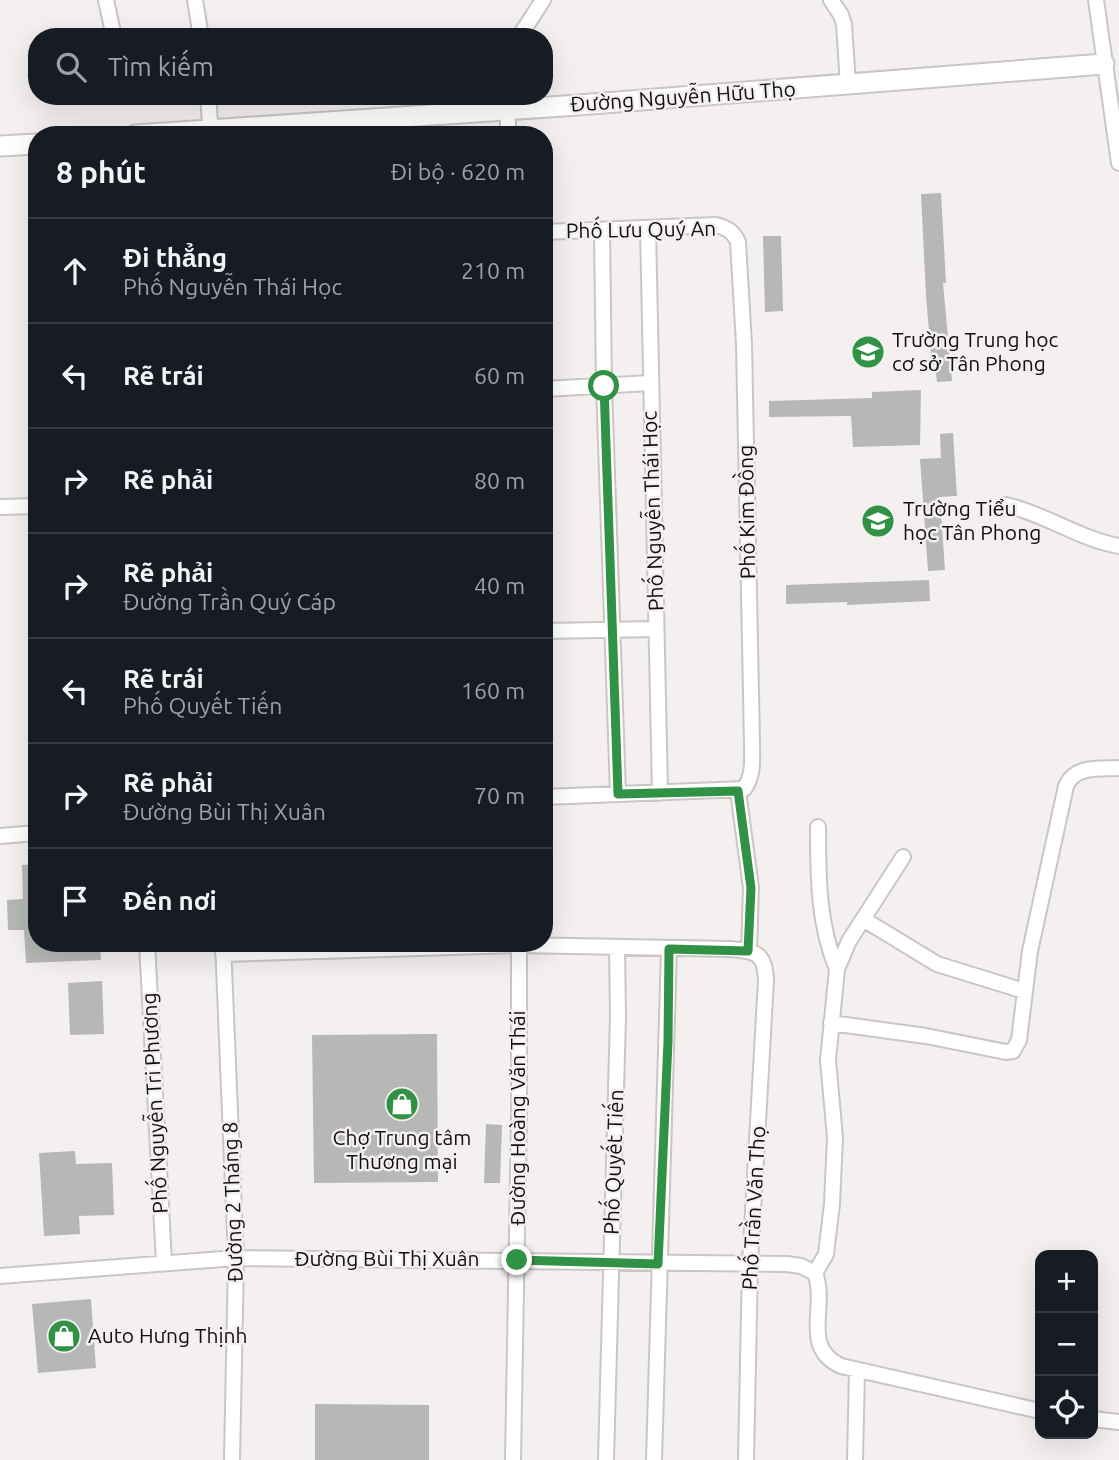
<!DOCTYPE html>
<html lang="vi">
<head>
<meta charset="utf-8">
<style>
	:root { --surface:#171b24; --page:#242831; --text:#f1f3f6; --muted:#9ea1a6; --line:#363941 }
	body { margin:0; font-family:Ubuntu,sans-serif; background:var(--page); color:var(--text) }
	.controls { position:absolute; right:21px; bottom:21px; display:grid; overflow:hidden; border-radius:14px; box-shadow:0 7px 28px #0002 }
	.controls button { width:63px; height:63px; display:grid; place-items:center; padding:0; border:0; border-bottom:2px solid var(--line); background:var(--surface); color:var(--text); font:35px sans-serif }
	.stop { position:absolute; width:21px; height:21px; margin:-16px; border:5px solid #319246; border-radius:50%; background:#fff }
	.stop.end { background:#319246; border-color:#fff; box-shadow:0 2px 7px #0008 }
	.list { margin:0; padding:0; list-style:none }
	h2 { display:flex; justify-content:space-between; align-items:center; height:91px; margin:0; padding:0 28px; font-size:30px }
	h2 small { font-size:23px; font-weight:400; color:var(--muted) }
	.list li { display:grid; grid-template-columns:46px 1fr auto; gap:21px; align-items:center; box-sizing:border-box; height:105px; padding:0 28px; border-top:2px solid var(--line) }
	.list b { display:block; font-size:26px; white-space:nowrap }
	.list p { margin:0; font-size:23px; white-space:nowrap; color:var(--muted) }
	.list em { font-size:23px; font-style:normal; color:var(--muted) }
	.icon { flex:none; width:38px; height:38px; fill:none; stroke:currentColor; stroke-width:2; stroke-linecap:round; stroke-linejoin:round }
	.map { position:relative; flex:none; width:1119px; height:1460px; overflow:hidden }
	.search { position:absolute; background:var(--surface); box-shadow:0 7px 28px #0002; left:28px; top:28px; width:525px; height:77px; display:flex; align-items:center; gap:18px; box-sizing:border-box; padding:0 24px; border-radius:28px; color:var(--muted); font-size:26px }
	.panel { position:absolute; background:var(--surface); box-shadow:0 7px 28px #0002; left:28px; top:126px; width:525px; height:826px; border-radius:28px }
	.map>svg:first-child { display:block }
</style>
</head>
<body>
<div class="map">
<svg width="1119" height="1460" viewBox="0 0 1119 1460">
	<rect width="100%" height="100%" fill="#f5f0f0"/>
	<path fill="#b5b8b5" d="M941,193L946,283H943L952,381L937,382L935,365H932L926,296L921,194Z
		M763,236H781L783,311L765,312Z
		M921,390L920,445L853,447L851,416L769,417V401L872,398V392Z
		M953,433L957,496L940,497L945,570L928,571L920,459L941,458L940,434Z
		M929,580L930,601L847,605V602L786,604V585Z
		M37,864V943H100L101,960L26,963L24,930H8L7,900L23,899L22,865Z
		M102,981L104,1034L70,1035L68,983Z
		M437,1034L438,1182L314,1183L312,1035Z
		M486,1124L502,1125L500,1183H484Z
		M75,1151L76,1164L112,1163L114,1215L79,1216L80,1234L44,1236L39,1153Z
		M91,1299L96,1368L38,1373L32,1304Z
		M315,1404L429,1405V1460H315Z"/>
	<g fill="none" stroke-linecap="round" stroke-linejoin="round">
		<defs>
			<path id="street" d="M106,0L114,37
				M195,0L201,37
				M831,0L841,15L844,24L848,85
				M1096,0L1119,163
				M519,37L543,0
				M208,96L211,135
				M508,110V135
				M493,111L497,96
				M648,228L660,793
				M602,230L604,386L618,794
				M544,232L716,225C727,228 733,231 738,242L744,344L752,743C752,758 754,776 744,789L544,797
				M37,344V388
				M544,389L650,383
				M1006,505C1046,514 1079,539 1119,546
				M0,507L37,506
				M544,631L656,629
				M738,791L751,888L749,951
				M818,827C818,875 818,925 837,969
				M0,836L37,833
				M903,857L849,941L837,969L828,1060L835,1138L832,1204L826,1254L815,1273C828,1307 800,1347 841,1366L1040,1411
				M863,919L937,964L1024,991
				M147,943L164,1262
				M223,943L236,1258L232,1460
				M223,954L519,945L730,949C755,951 765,952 766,980L750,1264L746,1460
				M831,1023L926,1036L1006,1052L1013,1051L1019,1040L1030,951L1066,786C1075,765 1099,769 1119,768
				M0,1276L236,1258L787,1264L801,1266L815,1273
				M1093,1419L1119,1422
				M513,1460L519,1117V943
				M606,1460L618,1016L617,948
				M654,1460L669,949
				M855,1460L857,1370"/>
			<path id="secondary" d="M135,135L578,105L1104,64
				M0,146L37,144"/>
		</defs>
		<use href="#street" stroke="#cac6c5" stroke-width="18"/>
		<use href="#secondary" stroke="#cac6c5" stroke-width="23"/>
		<use href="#street" stroke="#fff" stroke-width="14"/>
		<use href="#secondary" stroke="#fff" stroke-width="19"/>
	</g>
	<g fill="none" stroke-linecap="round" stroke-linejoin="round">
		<path stroke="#319246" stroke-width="9" d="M517,1260L658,1264L668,1042L669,949L748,951L751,888L738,791L618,794L604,386"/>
	</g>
	<defs>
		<symbol id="school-disc" viewBox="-11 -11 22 22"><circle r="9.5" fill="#319246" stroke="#f5f0f0"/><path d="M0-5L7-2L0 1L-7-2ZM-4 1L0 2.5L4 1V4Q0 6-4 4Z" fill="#fff"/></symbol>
		<symbol id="shop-disc" viewBox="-11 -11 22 22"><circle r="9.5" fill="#319246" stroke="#f5f0f0"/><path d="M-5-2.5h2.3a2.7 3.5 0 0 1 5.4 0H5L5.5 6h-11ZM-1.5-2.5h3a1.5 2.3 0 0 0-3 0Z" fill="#fff"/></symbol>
	</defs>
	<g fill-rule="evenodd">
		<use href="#school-disc" x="849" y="333" width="38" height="38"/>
		<use href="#school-disc" x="859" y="502" width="38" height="38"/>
		<use href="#shop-disc" x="383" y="1085" width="38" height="38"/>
		<use href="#shop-disc" x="45" y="1317" width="38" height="38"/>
	</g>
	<g text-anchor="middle" stroke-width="5" stroke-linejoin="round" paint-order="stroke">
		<g font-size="21" fill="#111010" stroke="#f5f0f0">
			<text transform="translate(683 97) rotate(-4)" y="7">Đường Nguyễn Hữu Thọ</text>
			<text transform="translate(641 230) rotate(-1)" y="7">Phố Lưu Quý An</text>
			<text transform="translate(653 511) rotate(-92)" y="7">Phố Nguyễn Thái Học</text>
			<text transform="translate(747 512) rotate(-91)" y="7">Phố Kim Đồng</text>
			<text transform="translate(155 1103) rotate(-93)" y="7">Phố Nguyễn Tri Phương</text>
			<text transform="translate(518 1118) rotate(-90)" y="7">Đường Hoàng Văn Thái</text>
			<text transform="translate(614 1162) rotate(-88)" y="7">Phố Quyết Tiến</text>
			<text transform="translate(233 1202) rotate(-92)" y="7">Đường 2 Tháng 8</text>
			<text transform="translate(754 1208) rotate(-87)" y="7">Phố Trần Văn Thọ</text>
			<text x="387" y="1266">Đường Bùi Thị Xuân</text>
		</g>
		<g font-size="21" fill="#111010" stroke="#f5f0f0" text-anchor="start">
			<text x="892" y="347">Trường Trung học<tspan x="892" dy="24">cơ sở Tân Phong</tspan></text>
			<text x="903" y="516">Trường Tiểu<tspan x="903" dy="24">học Tân Phong</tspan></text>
			<text x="402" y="1145" text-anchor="middle">Chợ Trung tâm<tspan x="402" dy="24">Thương mại</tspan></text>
			<text x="88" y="1343">Auto Hưng Thịnh</text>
		</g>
	</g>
</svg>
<div class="controls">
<button>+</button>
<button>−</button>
<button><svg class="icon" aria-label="locate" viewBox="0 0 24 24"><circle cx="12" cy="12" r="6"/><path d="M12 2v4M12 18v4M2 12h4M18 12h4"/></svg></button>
</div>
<div class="stop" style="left:604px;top:386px"></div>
<div class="stop end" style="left:517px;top:1260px"></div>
<div class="search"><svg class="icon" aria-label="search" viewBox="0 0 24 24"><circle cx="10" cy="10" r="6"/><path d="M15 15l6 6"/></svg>Tìm kiếm</div>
<section class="panel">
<h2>8 phút<small>Đi bộ · 620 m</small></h2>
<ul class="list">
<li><svg class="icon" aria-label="ahead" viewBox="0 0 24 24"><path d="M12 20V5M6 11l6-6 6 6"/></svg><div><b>Đi thẳng</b><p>Phố Nguyễn Thái Học</p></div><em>210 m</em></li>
<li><svg class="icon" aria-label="left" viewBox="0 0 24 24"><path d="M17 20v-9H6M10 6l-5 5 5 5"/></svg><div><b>Rẽ trái</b></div><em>60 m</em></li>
<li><svg class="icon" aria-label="right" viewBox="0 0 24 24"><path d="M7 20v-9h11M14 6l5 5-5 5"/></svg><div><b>Rẽ phải</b></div><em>80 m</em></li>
<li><svg class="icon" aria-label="right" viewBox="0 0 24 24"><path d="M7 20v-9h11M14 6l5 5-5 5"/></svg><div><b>Rẽ phải</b><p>Đường Trần Quý Cáp</p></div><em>40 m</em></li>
<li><svg class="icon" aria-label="left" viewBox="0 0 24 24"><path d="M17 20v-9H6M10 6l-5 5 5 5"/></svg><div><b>Rẽ trái</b><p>Phố Quyết Tiến</p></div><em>160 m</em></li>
<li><svg class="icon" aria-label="right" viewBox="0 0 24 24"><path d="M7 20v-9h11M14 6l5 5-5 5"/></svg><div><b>Rẽ phải</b><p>Đường Bùi Thị Xuân</p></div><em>70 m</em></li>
<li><svg class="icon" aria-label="arrive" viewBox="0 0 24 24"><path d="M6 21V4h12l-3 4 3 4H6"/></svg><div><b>Đến nơi</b></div></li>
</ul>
</section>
</div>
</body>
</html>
